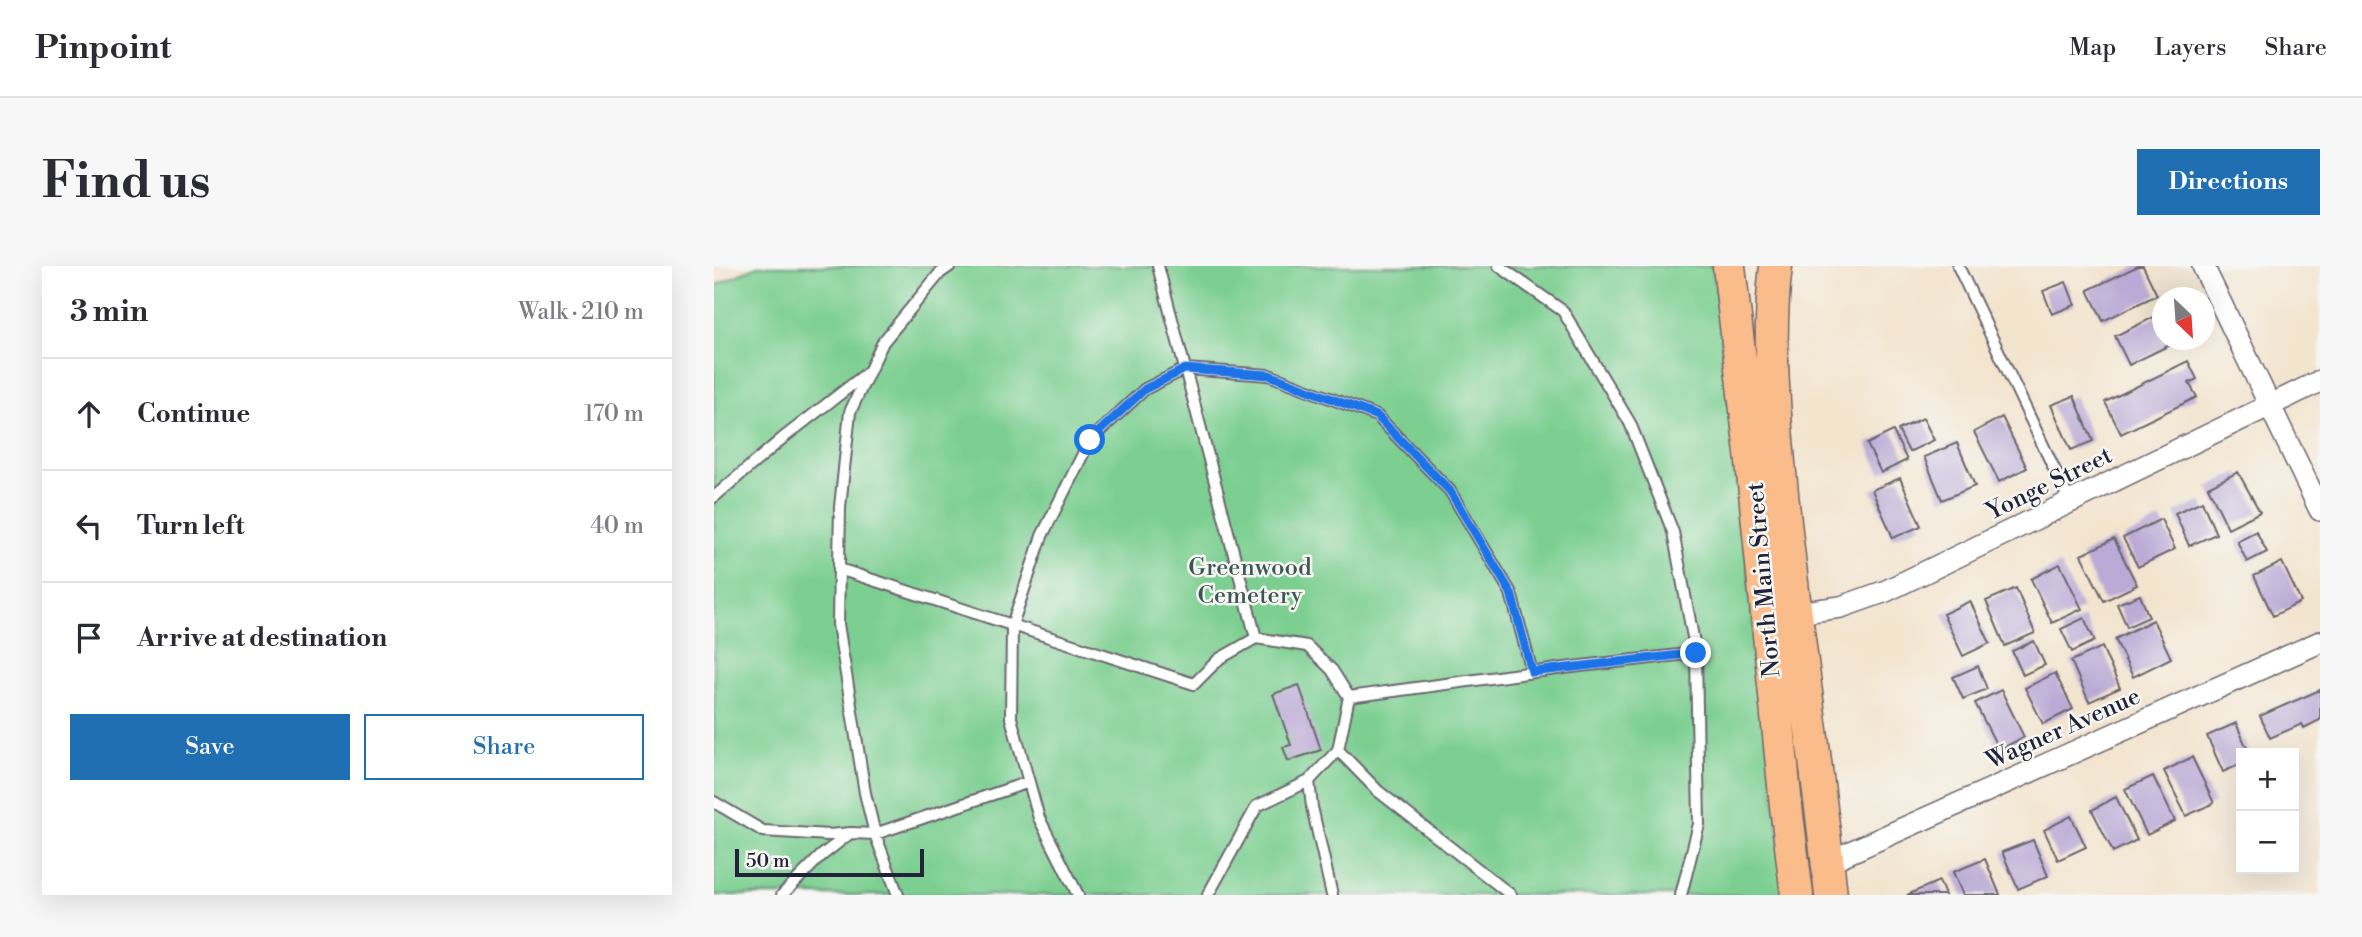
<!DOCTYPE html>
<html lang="en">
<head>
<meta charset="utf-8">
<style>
	:root { --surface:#fff; --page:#f7f7f7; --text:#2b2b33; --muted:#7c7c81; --line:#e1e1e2; --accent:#1f6fb2 }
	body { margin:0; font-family:"Libre Bodoni",serif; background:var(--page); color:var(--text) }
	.controls { position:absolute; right:21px; bottom:21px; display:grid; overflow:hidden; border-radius:0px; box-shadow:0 7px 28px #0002 }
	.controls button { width:63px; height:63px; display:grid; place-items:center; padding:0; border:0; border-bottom:2px solid var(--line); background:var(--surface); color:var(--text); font:35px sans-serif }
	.compass { position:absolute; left:1438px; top:21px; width:63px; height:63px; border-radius:50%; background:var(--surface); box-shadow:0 7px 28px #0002; rotate:155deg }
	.scale { position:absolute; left:21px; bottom:18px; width:189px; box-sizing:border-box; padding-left:7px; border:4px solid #22223b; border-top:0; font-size:19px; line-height:24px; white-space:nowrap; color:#22223b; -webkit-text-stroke:5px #f6f6f2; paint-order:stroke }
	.stop { position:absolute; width:21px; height:21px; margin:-16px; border:5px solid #1a73e8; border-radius:50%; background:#fff }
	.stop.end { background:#1a73e8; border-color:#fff; box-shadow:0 2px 7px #0008 }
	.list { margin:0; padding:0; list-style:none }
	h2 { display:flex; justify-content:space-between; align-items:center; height:91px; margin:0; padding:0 28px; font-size:30px }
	h2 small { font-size:23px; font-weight:400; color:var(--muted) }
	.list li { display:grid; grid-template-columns:46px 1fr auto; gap:21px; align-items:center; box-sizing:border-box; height:112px; padding:0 28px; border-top:2px solid var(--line) }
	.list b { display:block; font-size:26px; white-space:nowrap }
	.list em { font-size:23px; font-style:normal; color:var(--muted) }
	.actions { display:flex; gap:14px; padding:21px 28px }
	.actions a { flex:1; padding:16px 0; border:2px solid var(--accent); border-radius:0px; text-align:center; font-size:24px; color:var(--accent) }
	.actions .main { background:var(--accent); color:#fff }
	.icon { flex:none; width:38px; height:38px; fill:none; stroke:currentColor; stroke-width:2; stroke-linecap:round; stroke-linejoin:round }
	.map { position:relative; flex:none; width:1606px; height:629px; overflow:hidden; border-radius:0px }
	header { display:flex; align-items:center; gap:42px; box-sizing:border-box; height:98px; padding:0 35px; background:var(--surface); border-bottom:2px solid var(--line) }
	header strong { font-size:33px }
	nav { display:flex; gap:38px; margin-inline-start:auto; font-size:24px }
	.intro { display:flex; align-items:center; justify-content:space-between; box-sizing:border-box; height:168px; padding:0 42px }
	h1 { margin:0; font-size:49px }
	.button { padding:18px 32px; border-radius:0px; background:var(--accent); color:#fff; font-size:24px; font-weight:700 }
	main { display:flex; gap:42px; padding:0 42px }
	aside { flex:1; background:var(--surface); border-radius:0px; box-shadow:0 7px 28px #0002 }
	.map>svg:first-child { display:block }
</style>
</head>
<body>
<header>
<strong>Pinpoint</strong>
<nav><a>Map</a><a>Layers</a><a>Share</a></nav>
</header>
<div class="intro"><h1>Find us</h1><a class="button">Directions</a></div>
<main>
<aside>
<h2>3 min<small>Walk · 210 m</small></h2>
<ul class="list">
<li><svg class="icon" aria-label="ahead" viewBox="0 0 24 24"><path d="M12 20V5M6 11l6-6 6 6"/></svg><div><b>Continue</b></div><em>170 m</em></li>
<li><svg class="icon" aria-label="left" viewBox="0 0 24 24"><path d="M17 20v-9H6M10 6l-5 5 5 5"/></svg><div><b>Turn left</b></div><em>40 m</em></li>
<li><svg class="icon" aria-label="arrive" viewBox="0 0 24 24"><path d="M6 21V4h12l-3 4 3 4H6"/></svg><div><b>Arrive at destination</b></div></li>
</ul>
<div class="actions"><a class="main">Save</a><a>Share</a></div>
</aside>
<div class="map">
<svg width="1606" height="629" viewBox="0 0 1606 629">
	<rect width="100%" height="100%" fill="#f6f6f2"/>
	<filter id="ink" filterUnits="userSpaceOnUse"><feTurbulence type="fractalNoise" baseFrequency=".0143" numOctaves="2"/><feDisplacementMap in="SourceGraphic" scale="14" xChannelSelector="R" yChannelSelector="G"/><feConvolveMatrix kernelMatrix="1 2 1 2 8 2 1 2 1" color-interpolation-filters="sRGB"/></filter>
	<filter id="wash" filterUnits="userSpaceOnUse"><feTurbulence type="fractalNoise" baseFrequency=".00686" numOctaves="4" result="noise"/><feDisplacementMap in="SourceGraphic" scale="28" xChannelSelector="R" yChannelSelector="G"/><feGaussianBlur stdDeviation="1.57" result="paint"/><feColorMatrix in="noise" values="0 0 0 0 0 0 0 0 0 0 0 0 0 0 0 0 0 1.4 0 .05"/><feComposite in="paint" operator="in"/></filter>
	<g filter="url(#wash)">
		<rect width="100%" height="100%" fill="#f3e4ce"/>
		<path fill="#7ccf91" stroke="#4f7866" stroke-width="2" d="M43,0H999L1072,629H0V20Z"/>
		<g id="blocks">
			<path fill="#bbaad6" d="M1424,0H1429L1443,29L1389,55L1374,24Z
				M1352,16L1361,39L1338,48L1329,25Z
				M1448,47V74H1466L1415,99L1401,70Z
				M1474,95L1483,113L1475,117L1483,131L1407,168L1391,136Z
				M1360,130L1379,175L1357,184L1337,139Z
				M1288,151L1313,202L1285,216L1260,166Z
				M1209,152L1220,174L1195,186L1184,164Z
				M1179,165L1193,194L1167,207L1153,178Z
				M1243,177L1261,220L1228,234L1210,191Z
				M1524,206L1546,246L1514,262L1494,221Z
				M1186,212L1207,260L1179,272L1158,224Z
				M1488,235L1502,268L1475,280L1461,247Z
				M1447,253L1461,283L1424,301L1409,272Z
				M1542,265L1553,286L1533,296L1523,275Z
				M1400,273L1423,319L1390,335L1367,289Z
				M1568,296L1587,336L1559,350L1540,310Z
				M1346,298L1368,343L1338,357L1317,313Z
				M1302,322L1321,367L1291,380L1272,335Z
				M1426,329L1435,351L1413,361L1403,338Z
				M1256,335L1276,377L1249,390L1229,348Z
				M1370,352L1381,375L1358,386L1347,363Z
				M1439,354L1457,392L1419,411L1401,373Z
				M1320,375L1331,399L1309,409L1298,385Z
				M1388,381L1406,422L1375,436L1357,395Z
				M1264,400L1273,423L1249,433L1239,411Z
				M1341,407L1359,443L1329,458L1311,422Z
				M585,419L607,484L574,495L569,481L577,479L559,428Z
				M1287,424L1310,471L1285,484L1261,437Z
				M1606,424V454L1590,462L1588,458L1556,472L1546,450Z
				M1522,457L1535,487H1527V498L1509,506L1493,470Z
				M1478,491L1500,537L1472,550L1450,505Z
				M1439,510L1461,555L1433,569L1411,523Z
				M1402,531L1423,574L1399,586L1378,544Z
				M1357,550L1372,581L1344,594L1330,564Z
				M1319,574L1334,610L1304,623L1288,586Z
				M1271,593L1286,629H1249L1239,606Z
				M1225,615L1231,629H1193Z"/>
		</g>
	</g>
	<g filter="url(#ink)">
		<use href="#blocks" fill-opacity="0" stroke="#6b666e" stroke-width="2"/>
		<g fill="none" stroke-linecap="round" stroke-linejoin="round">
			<defs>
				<path id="lane" d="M444,0L542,372
					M785,0L849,45L916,157L959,266L982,387L985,558L967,629
					M1244,0L1356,236
					M0,231L69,172L153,107
					M125,303L480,418L505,393L542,372L593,380L618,404L635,431L624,484L595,515L543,540L494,629
					M635,431L858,401L982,387
					M624,484L664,525L797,629
					M595,515L598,541L618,629
					M0,536L49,565L115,569L137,567L161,568L315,516
					M68,629L107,590L135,568
					M184,629L161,568L151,527L124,358L126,241L136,146L169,76L226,7L236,0
					M364,629L325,552L297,452L298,359L328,270L376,174L431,123L471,103L555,109L663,150L736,225L797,327L818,406"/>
				<path id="street" d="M1489,0L1606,244
					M1082,347L1127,341L1172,325L1606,115
					M1114,596L1606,376"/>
				<path id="primary" d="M1015,0L1037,187L1072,540L1083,629
					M1062,0C1053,72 1060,145 1067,217C1080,355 1103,492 1117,629"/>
			</defs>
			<use href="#lane" stroke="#6b666e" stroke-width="14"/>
			<use href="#street" stroke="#6b666e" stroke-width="24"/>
			<use href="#primary" stroke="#6b666e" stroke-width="35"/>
			<use href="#lane" stroke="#fff" stroke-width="10"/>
			<use href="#street" stroke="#fff" stroke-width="21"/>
			<use href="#primary" stroke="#f9bc8a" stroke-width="32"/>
		</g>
	</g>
	<g fill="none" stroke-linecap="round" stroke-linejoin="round" filter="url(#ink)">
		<path stroke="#1a73e8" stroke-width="9" d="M376,174L431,123L471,103L555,109L663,150L736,225L797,327L818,406L982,387"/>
	</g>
	<g text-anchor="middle" stroke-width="5" stroke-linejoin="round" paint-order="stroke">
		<g font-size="24" fill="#22223b" stroke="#f6f6f2">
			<text transform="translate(1335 217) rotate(-26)" y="8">Yonge Street</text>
			<text transform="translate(1049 314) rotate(-95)" y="8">North Main Street</text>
			<text transform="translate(1349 462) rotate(-24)" y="8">Wagner Avenue</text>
		</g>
		<g font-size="24" fill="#3d5655" stroke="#f6f6f2">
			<text x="536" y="309">Greenwood<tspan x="536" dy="28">Cemetery</tspan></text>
		</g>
	</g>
</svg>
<div class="controls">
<button>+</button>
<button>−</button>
</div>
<svg class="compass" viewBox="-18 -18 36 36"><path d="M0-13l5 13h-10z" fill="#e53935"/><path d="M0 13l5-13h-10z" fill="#7c7c81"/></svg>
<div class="scale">50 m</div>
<div class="stop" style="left:376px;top:174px"></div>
<div class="stop end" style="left:982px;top:387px"></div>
</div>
</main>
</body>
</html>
